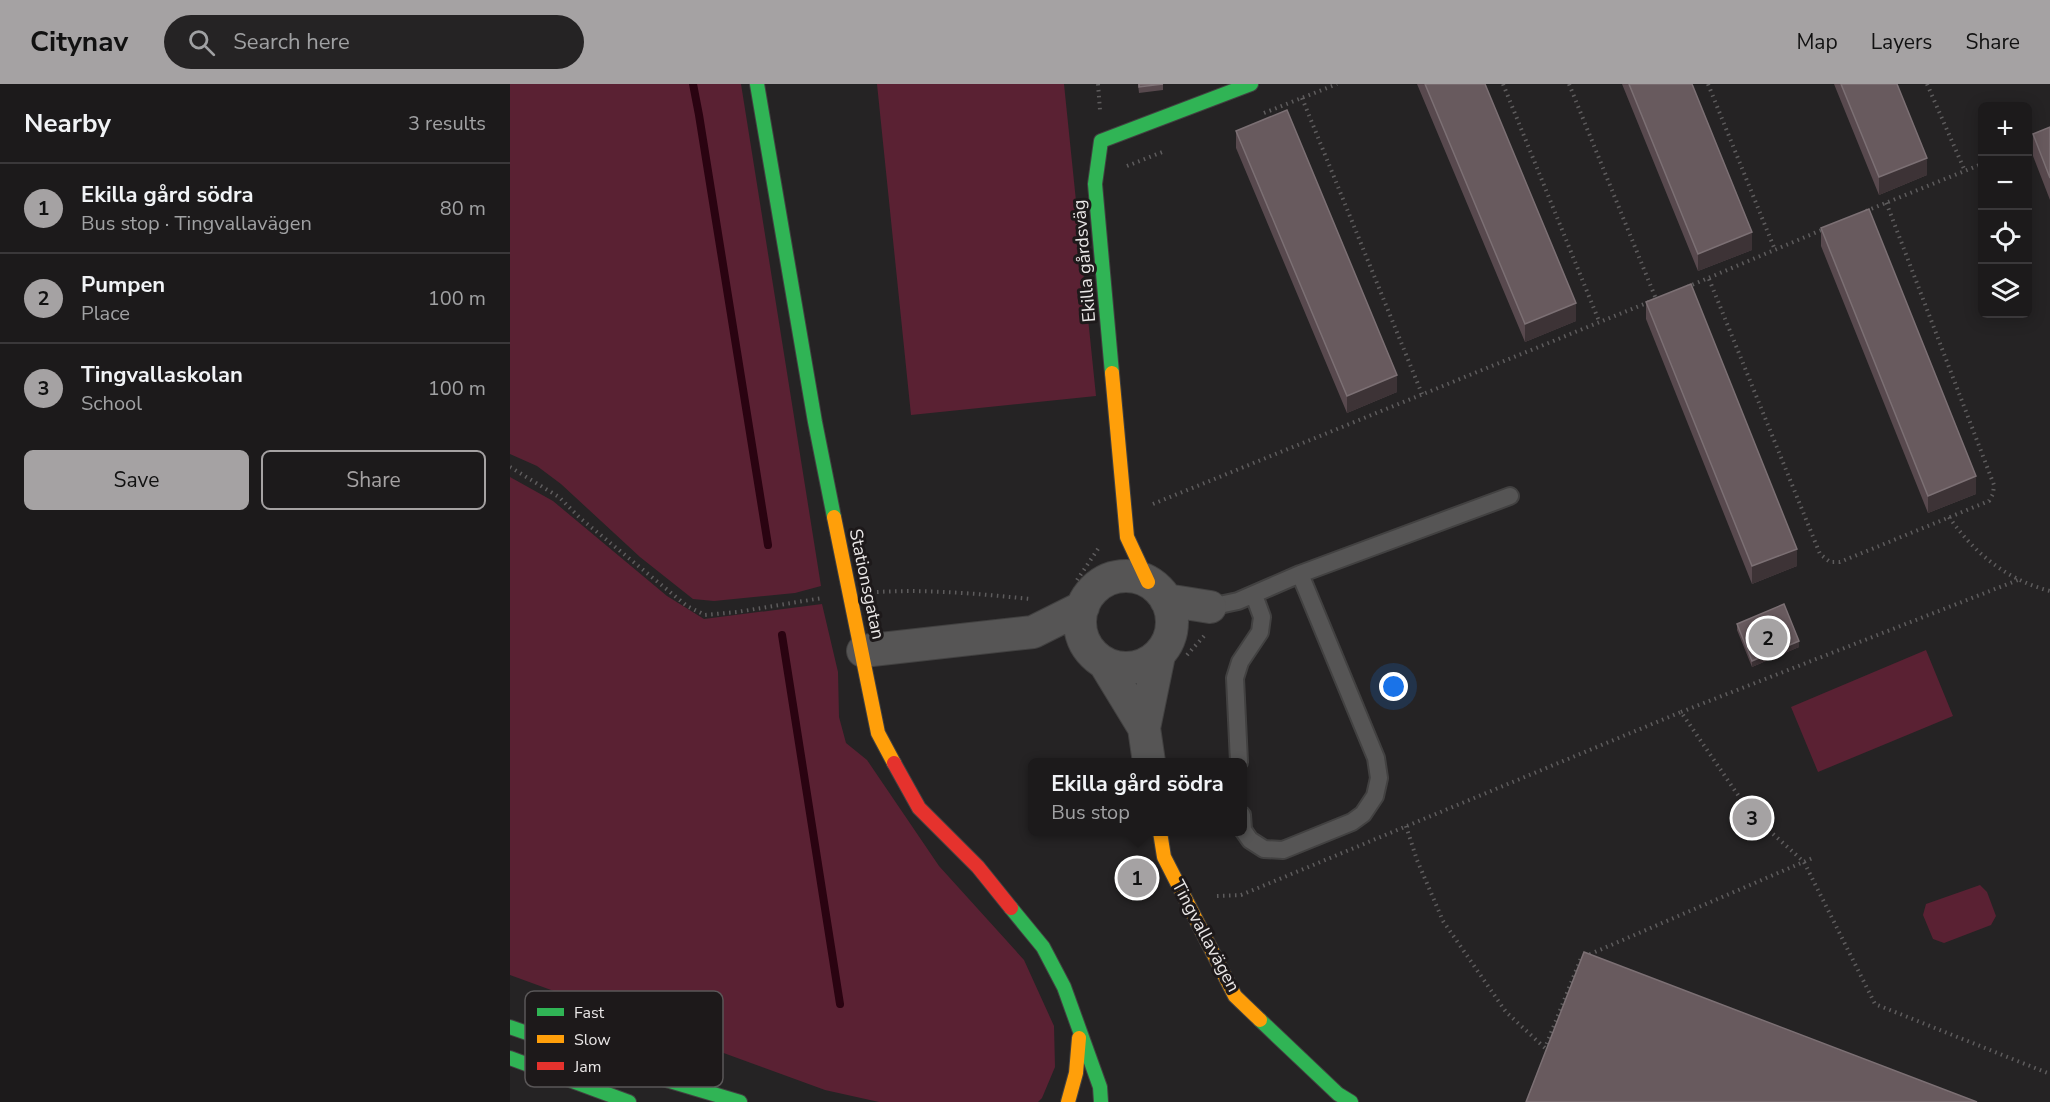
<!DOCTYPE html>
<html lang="en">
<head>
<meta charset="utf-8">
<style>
	:root { --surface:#1c1a1b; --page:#252324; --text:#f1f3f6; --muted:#a0a1a3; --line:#3a383a; --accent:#a5a2a3 }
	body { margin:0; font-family:"Nunito Sans",sans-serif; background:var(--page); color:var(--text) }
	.controls { position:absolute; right:18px; top:18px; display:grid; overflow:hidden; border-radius:9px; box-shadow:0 3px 15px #0003 }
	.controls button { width:54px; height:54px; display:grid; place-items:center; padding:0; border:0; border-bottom:2px solid var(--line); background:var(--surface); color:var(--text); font:30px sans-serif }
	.you { position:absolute; left:884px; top:603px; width:21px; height:21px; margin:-15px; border:4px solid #fff; border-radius:50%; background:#1a73e8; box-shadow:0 0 0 9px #1a73e833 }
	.badge { display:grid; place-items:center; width:39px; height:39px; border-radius:50%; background:var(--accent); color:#111; font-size:20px; font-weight:700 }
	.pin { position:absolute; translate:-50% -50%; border:3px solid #fff; box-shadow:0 2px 6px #0006 }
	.popup { position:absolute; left:518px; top:674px; width:219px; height:78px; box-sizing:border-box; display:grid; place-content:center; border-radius:9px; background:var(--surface); filter:drop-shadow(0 2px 4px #0005); font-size:20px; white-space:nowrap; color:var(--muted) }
	.popup b { font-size:22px; color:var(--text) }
	.popup::after { content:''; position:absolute; left:50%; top:100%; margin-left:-12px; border:12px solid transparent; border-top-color:var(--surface) }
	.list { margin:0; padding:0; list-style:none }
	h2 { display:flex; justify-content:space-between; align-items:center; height:78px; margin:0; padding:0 24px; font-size:26px }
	h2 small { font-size:20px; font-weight:400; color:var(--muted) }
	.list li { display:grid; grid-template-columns:39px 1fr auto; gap:18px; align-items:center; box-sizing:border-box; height:90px; padding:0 24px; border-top:2px solid var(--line) }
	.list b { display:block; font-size:22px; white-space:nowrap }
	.list p { margin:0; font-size:20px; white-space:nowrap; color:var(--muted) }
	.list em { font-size:20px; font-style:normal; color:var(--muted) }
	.actions { display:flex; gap:12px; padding:18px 24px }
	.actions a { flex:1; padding:14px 0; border:2px solid var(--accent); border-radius:9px; text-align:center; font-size:21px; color:var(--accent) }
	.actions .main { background:var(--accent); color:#111 }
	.icon { flex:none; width:33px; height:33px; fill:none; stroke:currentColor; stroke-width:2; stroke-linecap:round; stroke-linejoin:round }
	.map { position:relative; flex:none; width:1540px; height:1018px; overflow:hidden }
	header { display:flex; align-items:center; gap:36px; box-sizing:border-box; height:84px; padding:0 30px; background:var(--accent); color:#111 }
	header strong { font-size:28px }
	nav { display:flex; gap:33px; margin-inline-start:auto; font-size:21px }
	.search { width:420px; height:54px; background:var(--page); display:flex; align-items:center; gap:15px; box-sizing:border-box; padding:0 21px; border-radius:33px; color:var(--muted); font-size:22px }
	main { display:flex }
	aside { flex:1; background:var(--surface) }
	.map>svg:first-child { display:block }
</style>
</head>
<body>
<header>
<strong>Citynav</strong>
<div class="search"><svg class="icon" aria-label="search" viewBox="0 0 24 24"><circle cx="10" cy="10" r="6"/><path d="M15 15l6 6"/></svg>Search here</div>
<nav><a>Map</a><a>Layers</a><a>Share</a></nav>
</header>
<main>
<aside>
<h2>Nearby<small>3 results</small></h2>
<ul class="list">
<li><span class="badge">1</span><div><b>Ekilla gård södra</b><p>Bus stop · Tingvallavägen</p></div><em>80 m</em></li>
<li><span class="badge">2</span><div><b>Pumpen</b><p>Place</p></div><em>100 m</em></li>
<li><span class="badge">3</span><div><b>Tingvallaskolan</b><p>School</p></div><em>100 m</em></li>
</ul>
<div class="actions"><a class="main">Save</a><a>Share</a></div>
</aside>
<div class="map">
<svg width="1540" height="1018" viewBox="0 0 1540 1018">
	<rect width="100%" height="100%" fill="#252324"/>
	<path fill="#5a2133" d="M0,0H231L311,502L285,509L204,517L183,515L130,473L51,400L27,382L0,370Z
		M367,0H554L586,312L401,331Z
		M0,393L43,417L157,512L194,535L312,520L328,588L329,633L336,659L357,676L429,782L514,876L544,942L545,983L532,1014L528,1018H369L315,1006L0,891Z
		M1416,566L1443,632L1308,688L1281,623Z
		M1470,801L1477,808L1486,832L1481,841L1434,859L1423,855L1413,831L1416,820Z"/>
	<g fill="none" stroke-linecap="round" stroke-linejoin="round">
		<path stroke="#2a0311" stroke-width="8" d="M183,0L189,31L258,461
			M272,551L330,920"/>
		<defs>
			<path id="lane" d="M790,490L1000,412
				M700,523L728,517L790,490L866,674L869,694L865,712L853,730L842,738L773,766L754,765L740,756L733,746L732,731
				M729,678L725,594L730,578L750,548L752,533L744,511"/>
			<path id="street" d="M570 538a46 46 0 1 1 92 0a46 46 0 1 1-92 0Z
				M656,516L700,523
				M353,567L523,548L573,523
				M595,580L634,644
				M639,678L634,644L649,571"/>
			<path id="fast" d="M247,0L305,338L324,433
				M602,289L585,100L591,57L741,0
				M501,824L533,863L554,903L590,1003L591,1018
				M750,936L828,1010L841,1018
				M0,943L123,986L230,1018
				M0,974L119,1018"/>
			<path id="slow" d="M602,289L617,453L638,498
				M324,433L368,649L384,679
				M650,748L654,773L725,912L750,936
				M558,1018L566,989L569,954"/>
			<path id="jam" d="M384,679L409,724L468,783L501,824"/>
		</defs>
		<use href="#lane" stroke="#424141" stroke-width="20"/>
		<use href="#street" stroke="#424141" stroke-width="34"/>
		<use href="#fast" stroke="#424141" stroke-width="16"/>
		<use href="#slow" stroke="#424141" stroke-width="16"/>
		<use href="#jam" stroke="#424141" stroke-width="16"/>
		<path stroke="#5e5c5d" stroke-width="4" stroke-dasharray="1.5 4.5" stroke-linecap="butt" d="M588,0L590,26
			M993,0L1089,237
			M1059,0L1146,215
			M1198,0L1265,166
			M1417,0L1455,87
			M792,14L912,310
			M754,29L827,0
			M617,82L655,67
			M1356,127L1472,80
			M1199,195L1310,470L1320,478H1330L1479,417L1483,410L1484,401L1376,118
			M1177,203L1314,145
			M0,383L49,413L70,434L177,522L195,531L227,528L312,514
			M643,420L1139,218
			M1439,433C1464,469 1497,496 1540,507
			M567,496L590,462
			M367,508C419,505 470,510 521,515
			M677,571L694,552
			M1171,628L1508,496
			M896,742L907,776L933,837L996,928L1035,964L1071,874L1305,773
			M707,812L731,811L1171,628L1241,730L1294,778L1365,920L1540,990"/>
		<use href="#lane" stroke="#565555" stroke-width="16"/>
		<use href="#street" stroke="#565555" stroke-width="32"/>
		<use href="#fast" stroke="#30b455" stroke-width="14"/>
		<use href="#slow" stroke="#ff9f0a" stroke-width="14"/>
		<use href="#jam" stroke="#e5322d" stroke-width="14"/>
	</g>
	<path fill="#58494e" d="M628,0H653V6L629,9Z
		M907,0H975L1066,237L1015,258Z
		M1112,0H1182L1242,166L1188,187Z
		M1324,0H1387L1417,91L1369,111Z
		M1540,43V116L1523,72V50Z
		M726,47L887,308L837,329L726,64Z
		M1311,144L1466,410L1418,429L1311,162Z
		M1136,218L1287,482L1242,500L1136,235Z
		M1227,540L1289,563L1242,583L1227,546Z"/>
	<path fill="#3d3336" d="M1417,74V91L1369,111V93Z
		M1242,148V166L1188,187V170Z
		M1066,219V237L1015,258V240Z
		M887,291V308L837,329V312Z
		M1466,392V410L1418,429V412Z
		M1287,465V482L1242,500V482Z
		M1289,557V563L1242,583V577Z"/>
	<path fill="#685a5e" stroke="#7c7074" stroke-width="1.5" d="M629,0H653L629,3Z
		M915,0H975L1066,219L1015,240Z
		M1119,0H1182L1242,148L1188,170Z
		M1331,0H1387L1417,74L1369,93Z
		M777,26L887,291L837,312L726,47Z
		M1540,43V94L1523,50Z
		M1359,125L1466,392L1418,412L1311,144Z
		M1181,200L1287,465L1242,482L1136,218Z
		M1274,520L1289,557L1242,577L1227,540Z
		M1074,868L1467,1018H1016Z"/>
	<g text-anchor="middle" stroke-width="6" stroke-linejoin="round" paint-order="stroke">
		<g font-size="18" fill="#eae7e7" stroke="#1d191a">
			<text transform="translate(574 177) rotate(-95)" y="6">Ekilla gårdsväg</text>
			<text transform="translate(357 500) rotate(78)" y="6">Stationsgatan</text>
			<text transform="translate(696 852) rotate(62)" y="6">Tingvallavägen</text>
		</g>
	</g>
	<rect x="15" y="907" width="198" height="96" rx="9" fill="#1d191a" stroke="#5a5758" stroke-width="1.5"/>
	<rect x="27" y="924" width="27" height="8" fill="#30b455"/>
	<rect x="27" y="951" width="27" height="8" fill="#ff9f0a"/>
	<rect x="27" y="978" width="27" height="8" fill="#e5322d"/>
	<g font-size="16" fill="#eae7e7">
		<text x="64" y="934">Fast</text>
		<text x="64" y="961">Slow</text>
		<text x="64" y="988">Jam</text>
	</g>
</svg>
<div class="controls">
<button>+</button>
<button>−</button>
<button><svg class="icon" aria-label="locate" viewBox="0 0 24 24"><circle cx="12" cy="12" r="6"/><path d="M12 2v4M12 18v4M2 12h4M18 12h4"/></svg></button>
<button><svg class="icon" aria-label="layers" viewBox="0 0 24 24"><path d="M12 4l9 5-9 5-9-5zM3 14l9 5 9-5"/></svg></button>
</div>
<div class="you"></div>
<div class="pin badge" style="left:627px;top:794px">1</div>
<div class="popup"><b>Ekilla gård södra</b>Bus stop</div>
<div class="pin badge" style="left:1258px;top:554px">2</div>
<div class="pin badge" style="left:1242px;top:734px">3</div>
</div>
</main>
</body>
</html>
